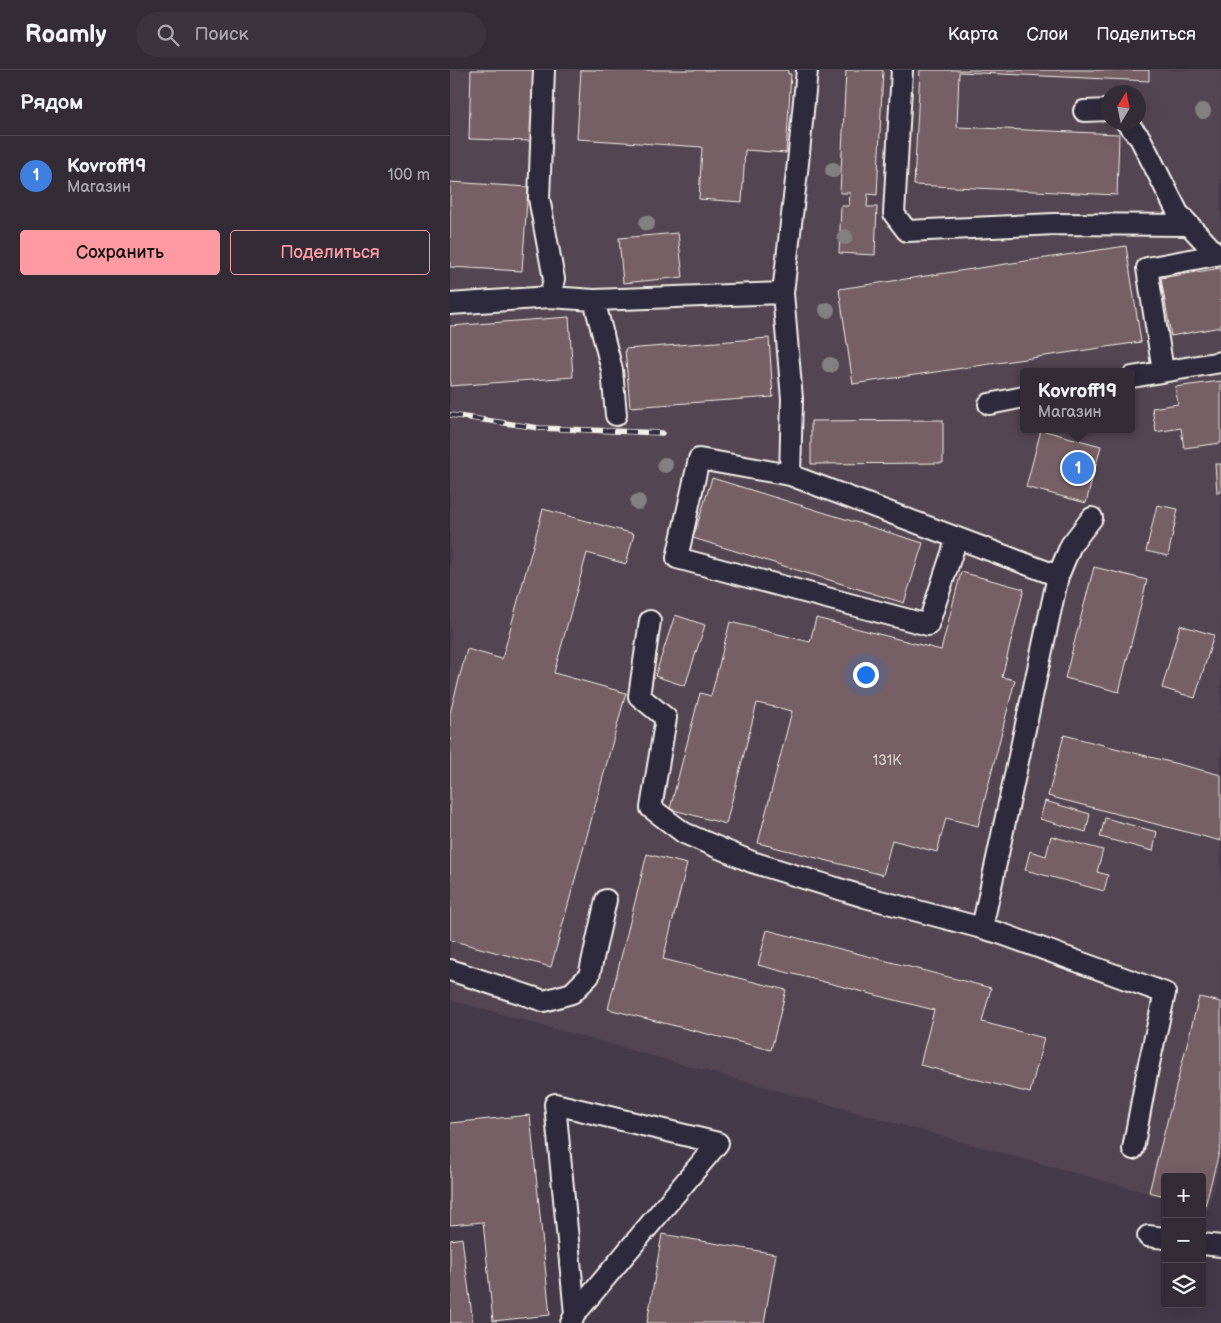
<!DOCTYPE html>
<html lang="ru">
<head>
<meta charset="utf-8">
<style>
	:root { --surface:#332c37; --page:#3b343f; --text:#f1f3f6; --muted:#a9a7ad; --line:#4e4852; --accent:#ff9aa2 }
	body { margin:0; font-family:"Balsamiq Sans",sans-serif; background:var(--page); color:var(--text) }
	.controls { position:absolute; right:15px; bottom:15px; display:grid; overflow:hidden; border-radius:5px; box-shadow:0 5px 20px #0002 }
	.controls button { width:45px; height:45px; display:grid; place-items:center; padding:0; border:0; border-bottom:1px solid var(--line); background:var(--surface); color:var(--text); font:25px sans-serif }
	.compass { position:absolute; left:651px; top:15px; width:45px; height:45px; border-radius:50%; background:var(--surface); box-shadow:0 5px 20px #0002; rotate:10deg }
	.you { position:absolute; left:415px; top:604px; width:18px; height:18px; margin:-12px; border:4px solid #fff; border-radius:50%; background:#1a73e8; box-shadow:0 0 0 8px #1a73e833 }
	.badge { display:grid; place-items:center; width:32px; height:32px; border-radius:50%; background:var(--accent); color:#fff; font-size:16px; font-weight:700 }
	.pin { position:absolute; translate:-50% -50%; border:2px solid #fff; box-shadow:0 1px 5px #0006 }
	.popup { position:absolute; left:570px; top:298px; width:115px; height:65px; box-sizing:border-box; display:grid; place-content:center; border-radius:5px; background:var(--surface); filter:drop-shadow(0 1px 4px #0005); font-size:16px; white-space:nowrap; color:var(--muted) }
	.popup b { font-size:19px; color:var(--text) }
	.popup::after { content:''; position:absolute; left:50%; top:100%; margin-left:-10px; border:10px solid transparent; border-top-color:var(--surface) }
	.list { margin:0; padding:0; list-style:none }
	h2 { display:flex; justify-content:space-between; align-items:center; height:65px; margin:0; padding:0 20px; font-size:21px }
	h2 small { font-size:16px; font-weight:400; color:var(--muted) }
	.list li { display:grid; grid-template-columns:32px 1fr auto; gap:15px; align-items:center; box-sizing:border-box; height:80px; padding:0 20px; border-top:1px solid var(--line) }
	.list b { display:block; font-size:19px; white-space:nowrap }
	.list p { margin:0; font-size:16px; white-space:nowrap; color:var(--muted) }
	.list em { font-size:16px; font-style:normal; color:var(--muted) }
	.actions { display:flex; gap:10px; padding:15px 20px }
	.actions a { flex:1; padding:11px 0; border:1px solid var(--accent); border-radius:5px; text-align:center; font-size:18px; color:var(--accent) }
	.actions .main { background:var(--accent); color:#111 }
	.icon { flex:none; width:28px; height:28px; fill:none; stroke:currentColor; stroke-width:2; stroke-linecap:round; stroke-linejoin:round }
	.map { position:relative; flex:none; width:771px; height:1253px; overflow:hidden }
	header { display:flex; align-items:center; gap:30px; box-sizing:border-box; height:70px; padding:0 25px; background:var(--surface); border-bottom:1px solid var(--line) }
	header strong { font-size:24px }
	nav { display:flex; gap:28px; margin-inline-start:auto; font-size:18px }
	.search { width:350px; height:45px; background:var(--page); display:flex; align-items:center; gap:12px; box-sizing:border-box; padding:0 18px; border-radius:28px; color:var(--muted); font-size:19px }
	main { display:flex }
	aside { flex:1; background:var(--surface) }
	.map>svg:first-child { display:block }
</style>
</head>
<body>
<header>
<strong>Roamly</strong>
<div class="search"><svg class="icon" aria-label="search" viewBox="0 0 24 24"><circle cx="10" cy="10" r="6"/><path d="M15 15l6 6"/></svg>Поиск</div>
<nav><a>Карта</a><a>Слои</a><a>Поделиться</a></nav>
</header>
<main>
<aside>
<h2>Рядом<small></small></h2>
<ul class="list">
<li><span class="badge" style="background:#3f7fe0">1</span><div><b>Kovroff19</b><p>Магазин</p></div><em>100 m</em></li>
</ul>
<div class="actions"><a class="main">Сохранить</a><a>Поделиться</a></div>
</aside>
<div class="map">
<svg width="771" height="1253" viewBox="0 0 771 1253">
	<rect width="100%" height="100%" fill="#443a49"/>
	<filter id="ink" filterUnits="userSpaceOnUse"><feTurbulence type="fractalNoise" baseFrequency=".02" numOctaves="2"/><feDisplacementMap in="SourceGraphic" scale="10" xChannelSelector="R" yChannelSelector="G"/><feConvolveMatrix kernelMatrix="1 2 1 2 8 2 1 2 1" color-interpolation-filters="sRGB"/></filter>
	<g filter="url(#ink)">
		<path fill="#534551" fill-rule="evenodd" d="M0,0H771V1088L758,1140L752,1139V1107H715V1128L0,930ZM658,22H688V52H658ZM574,302H682V359H574Z"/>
		<path fill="#765e65" stroke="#f4f1e8" d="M21,0H84L82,71L19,69Z
			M131,0H338V4H341L336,83L295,80L292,132L249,129L252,77L127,69Z
			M396,0H433L427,125L418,124L417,137H427L425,185L389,183L391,136H399L400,123H390Z
			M470,0H699V11L509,2L507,57L669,64L667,125L464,115Z
			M0,112L78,117L72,201L0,197Z
			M228,163L233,207L173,213L169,168Z
			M676,176L691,272L403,314L389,219Z
			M771,198V257L721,266L711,208Z
			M119,247L123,307L0,316V256Z
			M319,268L323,327L180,337L175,279Z
			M771,311V373L734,378L731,358L706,362L702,338L728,334L725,317Z
			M493,350V393L361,394V351Z
			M591,360L651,376L636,433L576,417Z
			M765,394H771V422L767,423Z
			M262,408L473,473L454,533L243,468Z
			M707,435L728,439L718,486L696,481Z
			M93,439L184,464L176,494L137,483L104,603L176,623L101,897L0,870V643L17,579L52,589Z
			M644,497L697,510L669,622L615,608Z
			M511,502L574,519L552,607L565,610L528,756L496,748L487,782L442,770L433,805L308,773L342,641L307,633L276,754L220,739L250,623L261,626L280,552L360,572L366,548L491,580Z
			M225,545L255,555L235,616L205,606Z
			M730,555L764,565L745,628L712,618Z
			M614,665L771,705V771L598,726Z
			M595,731L640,744L636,762L590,749Z
			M655,748L707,762L703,781L650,767Z
			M601,766L653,780L647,802L658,805L654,821L575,800L580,781L596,786Z
			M197,784L237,794L213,889L336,920L321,980L158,939Z
			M317,860L541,918L532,952L594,968L580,1023L470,995L484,940L308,895Z
			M749,927L771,932V1075L755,1136L752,1135V1107H715V1126L699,1122Z
			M80,1045L100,1245L43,1251L33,1152L0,1155V1053Z
			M212,1164L326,1184L314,1253H197Z
			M12,1168L23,1253H0V1170Z"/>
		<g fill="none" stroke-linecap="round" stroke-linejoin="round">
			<defs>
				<path id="minor" d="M452,0L444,144L457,161L605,154L739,155
					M634,41L658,40
					M676,52L690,68L728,143L767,185
					M333,223L348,93L357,0
					M100,227L144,230L162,300L166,345
					M144,230L333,223L342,329L340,405L608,506L532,858L552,864L715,923L698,998L683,1079
					M0,234L100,227L104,209L89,128L94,0
					M713,301L697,198L771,184
					M682,307L771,292
					M539,334L574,327
					M340,405L249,389L227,488L478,555L507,468
					M608,506L621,475L642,448
					M200,551L189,626L216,648L201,738L234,763L302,792L415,827L532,858
					M0,900L94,931L122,923L139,906L156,830
					M698,1166L715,1168
					M752,1174L771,1176
					M121,1253L125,1244L268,1073L105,1034L125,1244"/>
			</defs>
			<use href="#minor" stroke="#f4f1e8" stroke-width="24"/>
			<use href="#minor" stroke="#2f2a3d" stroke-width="20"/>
			<defs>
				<path id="rail" d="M0,345L89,358L212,363"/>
			</defs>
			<use href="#rail" stroke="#f4f1e8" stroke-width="5.5"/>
			<use href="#rail" stroke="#2f2a3d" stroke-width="4" stroke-dasharray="11" stroke-linecap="butt"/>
		</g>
		<g fill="#838082">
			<circle cx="753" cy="41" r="8"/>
			<circle cx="383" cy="100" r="8"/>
			<circle cx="197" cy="153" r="8"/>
			<circle cx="395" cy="167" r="8"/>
			<circle cx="377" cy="240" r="8"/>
			<circle cx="380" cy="295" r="8"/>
			<circle cx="215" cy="395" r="8"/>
			<circle cx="188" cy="432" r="8"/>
		</g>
	</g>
	<g text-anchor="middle" stroke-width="5" stroke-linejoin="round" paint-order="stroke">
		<g font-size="14" fill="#d4ccc7">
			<text x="437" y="695">131К</text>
		</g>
	</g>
</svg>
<div class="controls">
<button>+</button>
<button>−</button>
<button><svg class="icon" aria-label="layers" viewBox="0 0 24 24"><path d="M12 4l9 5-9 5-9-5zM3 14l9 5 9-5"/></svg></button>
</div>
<svg class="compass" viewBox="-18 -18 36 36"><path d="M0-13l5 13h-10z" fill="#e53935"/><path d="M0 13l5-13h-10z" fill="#a9a7ad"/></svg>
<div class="you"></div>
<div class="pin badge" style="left:628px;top:398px;background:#3f7fe0">1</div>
<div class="popup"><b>Kovroff19</b>Магазин</div>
</div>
</main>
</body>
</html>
